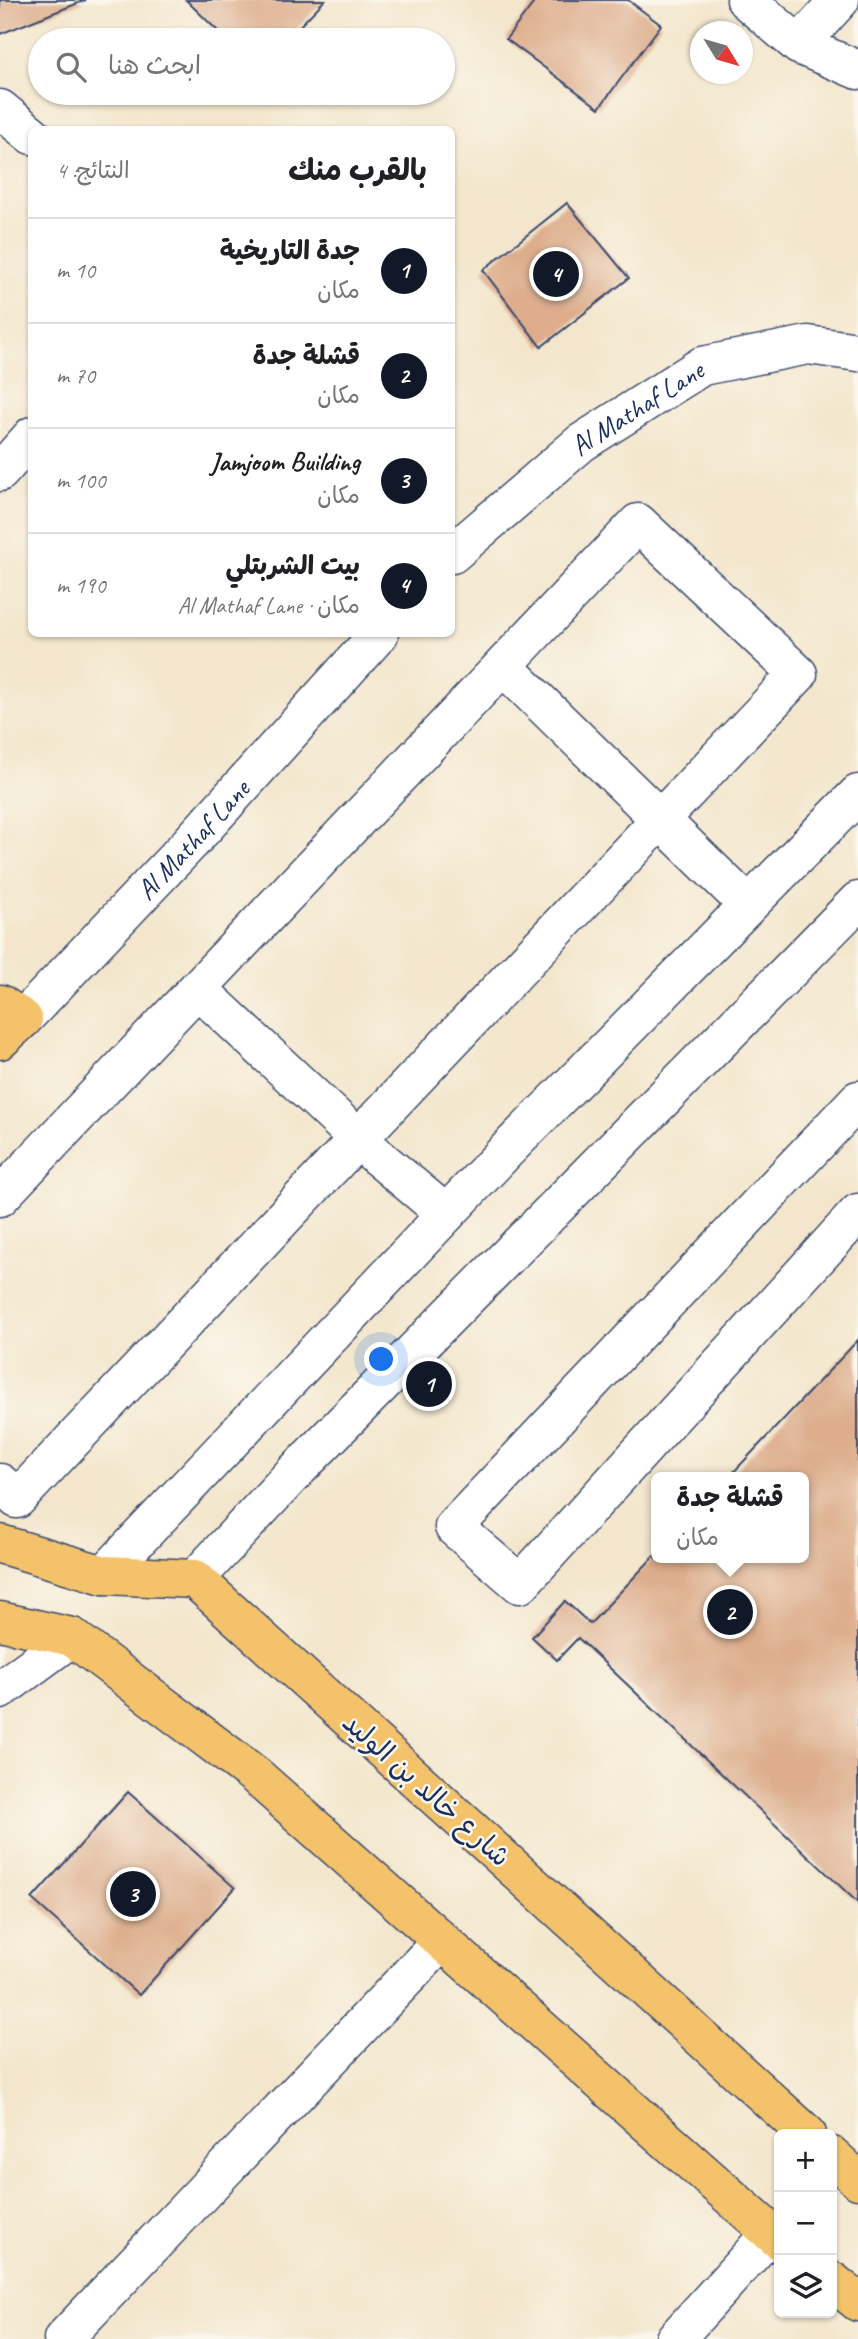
<!DOCTYPE html>
<html lang="ar">
<head>
<meta charset="utf-8">
<style>
	:root { --surface:#fff; --page:#f6f6f6; --text:#202124; --muted:#757577; --line:#e0e0e0; --accent:#111827 }
	body { margin:0; font-family:Caveat,"Playpen Sans Arabic",sans-serif; background:var(--page); color:var(--text); direction:rtl }
	.controls { position:absolute; right:21px; bottom:21px; display:grid; overflow:hidden; border-radius:10px; box-shadow:0 2px 5px #0004 }
	.controls button { width:63px; height:63px; display:grid; place-items:center; padding:0; border:0; border-bottom:2px solid var(--line); background:var(--surface); color:var(--text); font:35px sans-serif }
	.compass { position:absolute; left:690px; top:21px; width:63px; height:63px; border-radius:50%; background:var(--surface); box-shadow:0 2px 5px #0004; rotate:127deg }
	.you { position:absolute; left:382px; top:1360px; width:24px; height:24px; margin:-18px; border:5px solid #fff; border-radius:50%; background:#1a73e8; box-shadow:0 0 0 10px #1a73e833 }
	.badge { display:grid; place-items:center; width:46px; height:46px; border-radius:50%; background:var(--accent); color:#fff; font-size:23px; font-weight:700 }
	.pin { position:absolute; translate:-50% -50%; border:4px solid #fff; box-shadow:0 2px 7px #0006 }
	.popup { position:absolute; left:651px; top:1472px; width:158px; height:91px; box-sizing:border-box; display:grid; place-content:center; border-radius:10px; background:var(--surface); filter:drop-shadow(0 2px 5px #0005); font-size:23px; white-space:nowrap; color:var(--muted) }
	.popup b { font-size:26px; color:var(--text) }
	.popup::after { content:''; position:absolute; left:50%; top:100%; margin-left:-14px; border:14px solid transparent; border-top-color:var(--surface) }
	.list { margin:0; padding:0; list-style:none }
	h2 { display:flex; justify-content:space-between; align-items:center; height:91px; margin:0; padding:0 28px; font-size:30px }
	h2 small { font-size:23px; font-weight:400; color:var(--muted) }
	.list li { display:grid; grid-template-columns:46px 1fr auto; gap:21px; align-items:center; box-sizing:border-box; height:105px; padding:0 28px; border-top:2px solid var(--line) }
	.list b { display:block; font-size:26px; white-space:nowrap }
	.list p { margin:0; font-size:23px; white-space:nowrap; color:var(--muted) }
	.list em { font-size:23px; font-style:normal; color:var(--muted) }
	.icon { flex:none; width:38px; height:38px; fill:none; stroke:currentColor; stroke-width:2; stroke-linecap:round; stroke-linejoin:round }
	.map { position:relative; flex:none; width:858px; height:2339px; overflow:hidden; direction:ltr }
	.search { position:absolute; background:var(--surface); box-shadow:0 2px 5px #0004; left:28px; top:28px; width:427px; height:77px; display:flex; align-items:center; gap:18px; box-sizing:border-box; padding:0 24px; border-radius:38px; color:var(--muted); font-size:26px }
	.panel { position:absolute; background:var(--surface); box-shadow:0 2px 5px #0004; left:28px; top:126px; width:427px; height:511px; border-radius:10px; direction:rtl }
	.map>svg:first-child { display:block }
</style>
</head>
<body>
<div class="map">
<svg width="858" height="2339" viewBox="0 0 858 2339">
	<rect width="100%" height="100%" fill="#fbf7ec"/>
	<filter id="ink" filterUnits="userSpaceOnUse"><feTurbulence type="fractalNoise" baseFrequency=".0143" numOctaves="2"/><feDisplacementMap in="SourceGraphic" scale="14" xChannelSelector="R" yChannelSelector="G"/><feConvolveMatrix kernelMatrix="1 2 1 2 8 2 1 2 1" color-interpolation-filters="sRGB"/></filter>
	<filter id="wash" filterUnits="userSpaceOnUse"><feTurbulence type="fractalNoise" baseFrequency=".00686" numOctaves="4" result="noise"/><feDisplacementMap in="SourceGraphic" scale="28" xChannelSelector="R" yChannelSelector="G"/><feGaussianBlur stdDeviation="1.57" result="paint"/><feColorMatrix in="noise" values="0 0 0 0 0 0 0 0 0 0 0 0 0 0 0 0 0 1.4 0 .05"/><feComposite in="paint" operator="in"/></filter>
	<g filter="url(#wash)">
		<rect width="100%" height="100%" fill="#f3e6cc"/>
		<g id="blocks">
			<path fill="#ddad8c" d="M0,0H86L0,34Z
				M186,0H325L286,40H227Z
				M536,0H628L661,25L599,108L506,39Z
				M567,203L629,278L541,347L483,270Z
				M858,1340V1903L578,1638L557,1660L532,1637L565,1601L590,1624L656,1554V1558H804V1477H729Z
				M128,1792L235,1888L139,1995L32,1899Z"/>
		</g>
	</g>
	<g filter="url(#ink)">
		<use href="#blocks" fill-opacity="0" stroke="#3b4a6e" stroke-width="2"/>
		<g fill="none" stroke-linecap="round" stroke-linejoin="round">
			<defs>
				<g id="minor">
					<path d="M746,0L799,45L858,70"/>
					<path d="M799,45L840,0"/>
					<path d="M0,109L32,135"/>
					<path d="M0,472L32,436"/>
					<path id="s1" d="M452,554L581,443L702,366L808,345L858,352"/>
					<path d="M504,667L747,904"/>
					<path d="M198,989L379,1158L446,1214"/>
					<path id="s2" d="M23,1019L190,843L379,634"/>
					<path d="M858,1100L454,1527L520,1584L858,1213"/>
					<path d="M0,1197L638,523L798,674L17,1499L0,1483"/>
					<path d="M104,1575L505,1152L858,794"/>
					<path d="M195,1579L292,1475L858,901"/>
					<path d="M0,1690L72,1637"/>
					<path d="M63,2339L440,1943"/>
					<path d="M675,2339L771,2233"/>
				</g>
				<path id="major" d="M0,1004L23,1019L0,1040
					M0,1544L104,1575L195,1579L807,2134
					M0,1621L72,1637L255,1775L779,2240
					M832,2156L858,2180
					M832,2281L858,2302"/>
			</defs>
			<use href="#minor" stroke="#3b4a6e" stroke-width="41"/>
			<use href="#major" stroke="#3b4a6e" stroke-width="41"/>
			<use href="#minor" stroke="#fff" stroke-width="38"/>
			<use href="#major" stroke="#f3c26a" stroke-width="38"/>
		</g>
	</g>
	<g text-anchor="middle" stroke-width="5" stroke-linejoin="round" paint-order="stroke">
		<g font-size="28" fill="#1b2f5e" stroke="#fbf7ec">
			<text dy="10" stroke="none"><textPath href="#s1" startOffset="236">Al Mathaf Lane</textPath></text>
			<text dy="10" stroke="none"><textPath href="#s2" startOffset="247">Al Mathaf Lane</textPath></text>
			<text transform="translate(427 1789) rotate(42)" y="10">شارع خالد بن الوليد</text>
		</g>
	</g>
</svg>
<div class="controls">
<button>+</button>
<button>−</button>
<button><svg class="icon" aria-label="layers" viewBox="0 0 24 24"><path d="M12 4l9 5-9 5-9-5zM3 14l9 5 9-5"/></svg></button>
</div>
<svg class="compass" viewBox="-18 -18 36 36"><path d="M0-13l5 13h-10z" fill="#e53935"/><path d="M0 13l5-13h-10z" fill="#757577"/></svg>
<div class="you"></div>
<div class="pin badge" style="left:429px;top:1384px">1</div>
<div class="pin badge" style="left:730px;top:1612px">2</div>
<div class="popup"><b>قشلة جدة</b>مكان</div>
<div class="pin badge" style="left:133px;top:1894px">3</div>
<div class="pin badge" style="left:556px;top:274px">4</div>
<div class="search"><svg class="icon" aria-label="search" viewBox="0 0 24 24"><circle cx="10" cy="10" r="6"/><path d="M15 15l6 6"/></svg>ابحث هنا</div>
<section class="panel">
<h2>بالقرب منك<small>النتائج: 4</small></h2>
<ul class="list">
<li><span class="badge">1</span><div><b>جدة التاريخية</b><p>مكان</p></div><em>10 m</em></li>
<li><span class="badge">2</span><div><b>قشلة جدة</b><p>مكان</p></div><em>70 m</em></li>
<li><span class="badge">3</span><div><b>Jamjoom Building</b><p>مكان</p></div><em>100 m</em></li>
<li><span class="badge">4</span><div><b>بيت الشربتلي</b><p>مكان · Al Mathaf Lane</p></div><em>190 m</em></li>
</ul>
</section>
</div>
</body>
</html>
